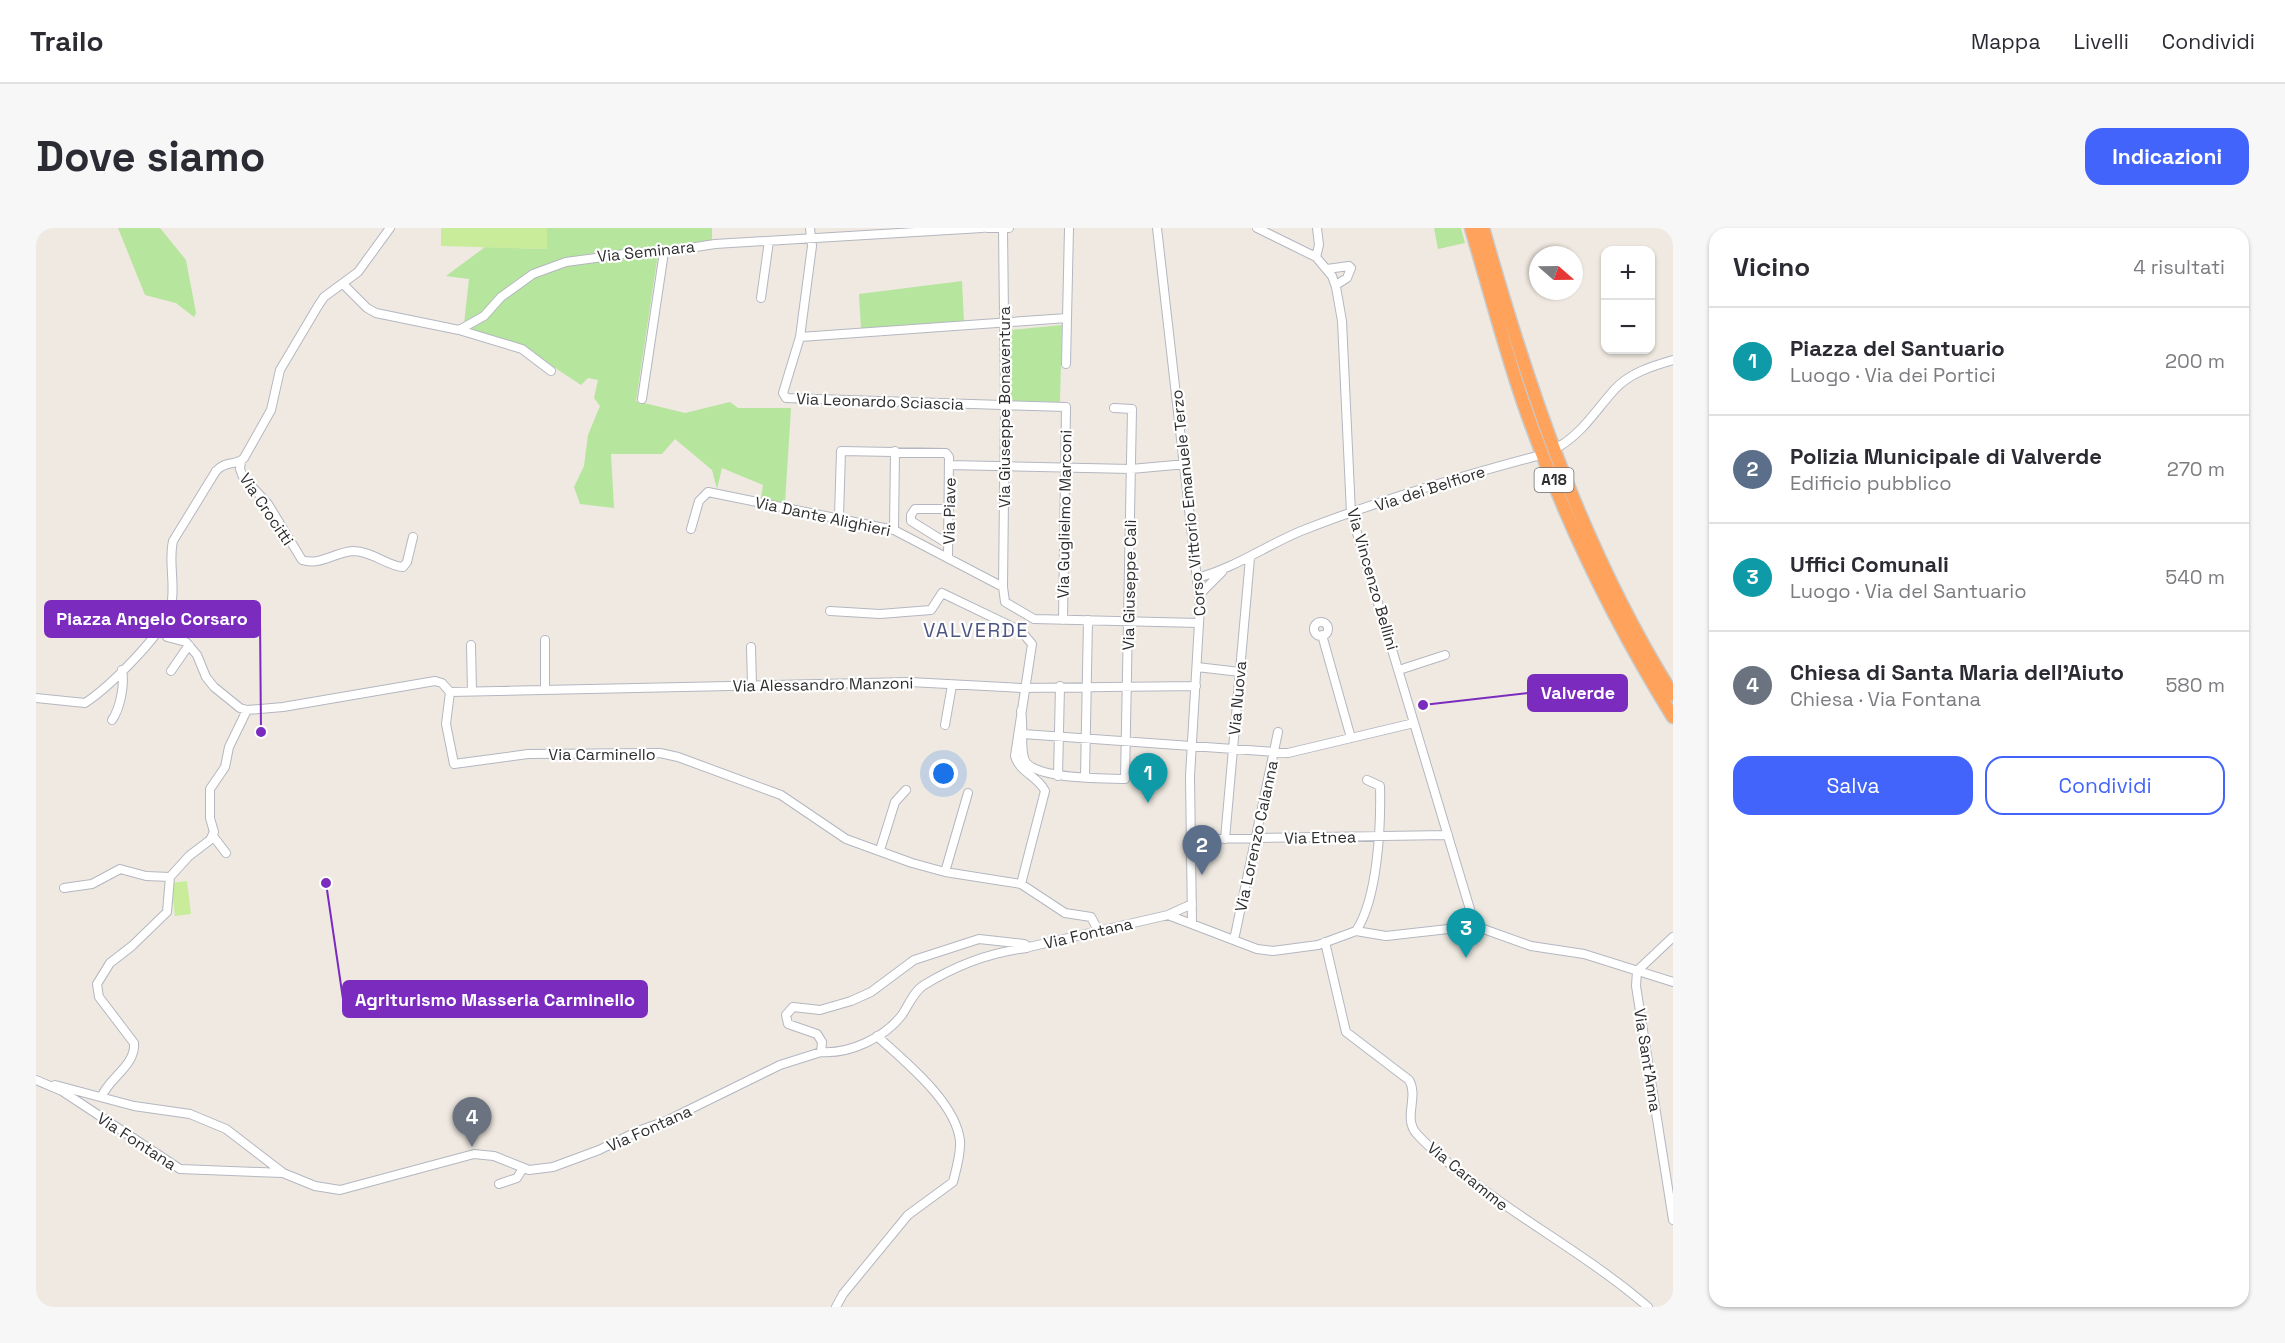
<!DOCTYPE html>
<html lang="it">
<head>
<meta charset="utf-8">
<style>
	:root { --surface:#fff; --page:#f7f7f7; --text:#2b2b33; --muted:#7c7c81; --line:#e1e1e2; --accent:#4264fb }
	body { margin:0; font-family:"Space Grotesk",sans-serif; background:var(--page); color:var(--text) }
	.controls { position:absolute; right:18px; top:18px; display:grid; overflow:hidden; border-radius:12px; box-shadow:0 2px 4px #0004 }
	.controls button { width:54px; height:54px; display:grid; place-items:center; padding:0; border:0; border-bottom:2px solid var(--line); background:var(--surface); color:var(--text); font:30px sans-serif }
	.compass { position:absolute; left:1493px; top:18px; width:54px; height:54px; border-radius:50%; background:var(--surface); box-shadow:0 2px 4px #0004; rotate:110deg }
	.you { position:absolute; left:908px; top:546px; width:21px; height:21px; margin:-15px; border:4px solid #fff; border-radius:50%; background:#1a73e8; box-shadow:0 0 0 9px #1a73e833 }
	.badge { display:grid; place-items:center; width:39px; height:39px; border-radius:50%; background:var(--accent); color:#fff; font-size:20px; font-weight:700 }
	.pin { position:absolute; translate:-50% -50px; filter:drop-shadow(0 2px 3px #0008) }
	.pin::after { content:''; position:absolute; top:32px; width:21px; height:18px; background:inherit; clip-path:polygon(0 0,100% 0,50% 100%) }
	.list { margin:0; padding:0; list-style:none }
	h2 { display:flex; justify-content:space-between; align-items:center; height:78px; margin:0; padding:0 24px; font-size:26px }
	h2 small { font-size:20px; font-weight:400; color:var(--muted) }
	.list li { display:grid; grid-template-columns:39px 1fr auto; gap:18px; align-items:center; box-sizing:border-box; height:108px; padding:0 24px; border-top:2px solid var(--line) }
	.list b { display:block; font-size:22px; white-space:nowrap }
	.list p { margin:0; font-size:20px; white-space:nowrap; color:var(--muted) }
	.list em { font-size:20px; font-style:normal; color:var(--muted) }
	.actions { display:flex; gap:12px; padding:18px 24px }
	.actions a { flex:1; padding:14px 0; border:2px solid var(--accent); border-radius:18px; text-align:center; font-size:21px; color:var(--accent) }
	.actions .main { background:var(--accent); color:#fff }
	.map { position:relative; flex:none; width:1637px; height:1079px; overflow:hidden; border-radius:18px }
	header { display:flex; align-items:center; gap:36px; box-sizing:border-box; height:84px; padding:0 30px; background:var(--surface); border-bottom:2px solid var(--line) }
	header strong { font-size:28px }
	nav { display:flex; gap:33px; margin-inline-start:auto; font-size:21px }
	.intro { display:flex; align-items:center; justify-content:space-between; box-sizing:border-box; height:144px; padding:0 36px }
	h1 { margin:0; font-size:42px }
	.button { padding:15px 27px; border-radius:18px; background:var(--accent); color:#fff; font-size:21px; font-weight:700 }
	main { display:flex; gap:36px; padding:0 36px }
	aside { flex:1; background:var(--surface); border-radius:18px; box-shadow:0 2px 4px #0004 }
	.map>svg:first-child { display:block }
</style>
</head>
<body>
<header>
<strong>Trailo</strong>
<nav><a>Mappa</a><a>Livelli</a><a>Condividi</a></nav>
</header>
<div class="intro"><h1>Dove siamo</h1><a class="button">Indicazioni</a></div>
<main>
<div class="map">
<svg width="1637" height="1079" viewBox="0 0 1637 1079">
	<rect width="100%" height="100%" fill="#efe9e1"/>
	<path fill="#b6e59e" d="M82,0H124L150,32L160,85L158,89L140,75L109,67Z
		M511,0H676V13L631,21L630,17H627V21L567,25L563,21L559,22L557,27C522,32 488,41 463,66C448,80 447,86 428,96L433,51L410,48L449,19L510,21Z
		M1398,0H1425L1429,15L1402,21Z
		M622,26L600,173L649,185L694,174L702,180H755L749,275L725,270L727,257L686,240L681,261L676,242L639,211L626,226H575L578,280L544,276L538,259L548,238L552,207L564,178L558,170L562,152L552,150L545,157L489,120L431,101L451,92L468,69L502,47L526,38L583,29Z
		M926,53L928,94L825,101L823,66Z
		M1026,97L1024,174L974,173V102Z"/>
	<path fill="#c9ec9a" d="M405,0H511V21L405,18Z
		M151,653L155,686L139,688L135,655Z"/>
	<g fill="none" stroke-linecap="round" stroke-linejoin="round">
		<defs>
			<path id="minor" d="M774,0L776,18L764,109L747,165L750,170L1030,179L1027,392
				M951,0H973
				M967,0L969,177L967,359L969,374L998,391L1163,395
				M1121,0L1164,378L1154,548L1156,695
				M1221,0L1280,29L1296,48L1300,59L1306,93L1315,285L1439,698
				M1280,29L1283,17L1281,0
				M1291,41L1313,38L1315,40L1311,50L1300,57
				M308,57L331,80L340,85L423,102L448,88L465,69L497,46L530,34L596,25L628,24L679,16L946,0
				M725,70L733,13
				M423,102L486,121L515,143
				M764,109L1031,90
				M1030,136L1033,0
				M606,171L628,24
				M1524,218C1548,203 1560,182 1579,161C1594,145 1616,138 1637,132
				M205,233L204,241L207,249L232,276L266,332C285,338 299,324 317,323C336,323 351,338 367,339L371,334L377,309
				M913,237L1095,241L1150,236
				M803,288L805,223L910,225L913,229L912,329
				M655,301L663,273L672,264L858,302L967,359
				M858,302L859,223
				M912,316L875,293V287L879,281H913
				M1161,350C1199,340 1229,318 1265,303C1341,273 1422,249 1501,228
				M1163,367L1186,344
				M794,383L844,386L895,382L906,365L985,403L996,416L979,528C984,545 1002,548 1009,563L985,656
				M1278 401a7 7 0 1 1 14 0a7 7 0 1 1-14 0Z
				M127,398L131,409L150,414L161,427L170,449L178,459L204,480L211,482L247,479L399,453L406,455L414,464L410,496L418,536L492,526L624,525L642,529L745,567L810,611L876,635L909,644L985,656L1029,685L1055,689L1063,704
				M1286,407L1315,510
				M509,412V461
				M435,417L436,463
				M715,419L716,457
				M1161,439L1204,444
				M1363,442L1409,427
				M135,443L153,417
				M414,464L874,454L985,460L1160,458
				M0,470L49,475C72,460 130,404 135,378C140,357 132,335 137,313L180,243C190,232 201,238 208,230L235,182L244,142L282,78L288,69L322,44L354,0
				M985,483C988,499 984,515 988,530C993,552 1070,550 1089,551L1096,181L1078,180
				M76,492C84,481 89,456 86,442
				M909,497L916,457
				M987,506L1252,525L1378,495
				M1022,548L1024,458
				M1049,549L1052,392
				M177,608L190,625
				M1156,611L1412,607
				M1189,611L1214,330
				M844,622L859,574L870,562
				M909,644L932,565
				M28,660L56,656L84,641L110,648L134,649L153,628L174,612L178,604L174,590V561L189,539L193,519L211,482
				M1132,687L1221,721L1237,723L1282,717L1320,703L1350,708L1439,698L1495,718L1548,726L1637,754
				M1320,703C1342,670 1345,597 1344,558L1331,552
				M1198,712L1242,504
				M1289,714L1310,804L1373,852C1383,869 1367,889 1380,905C1397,924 1419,940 1440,956C1495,998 1559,1033 1612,1079
				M1601,743L1600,758L1637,992
				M1601,743L1637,709
				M785,824C814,826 848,810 866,787C872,778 878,763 888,757C919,738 955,724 991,720
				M0,852L26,863L144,941L247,945L279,958L304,962L438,926L458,928L493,942L517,939L563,922L602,903L630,893L744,837L785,824L786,814L781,806L752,796L750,787L757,779L784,782L815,773L835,764L878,732L943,711L988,716L993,719L1132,687L1156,676
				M19,857L98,878L154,886L190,901L246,944
				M66,868C73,850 100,837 98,815L63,769L61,756L74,735L96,718L131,684L134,649
				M463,956L481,950L487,940
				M800,1079L807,1066L872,987L917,954C920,942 925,926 924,913C920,874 869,834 841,808"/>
			<path id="highway" d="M1435,0C1452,57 1467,115 1486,171C1524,282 1575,389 1637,489
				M1447,0C1493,163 1547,323 1637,467"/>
		</defs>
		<use href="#minor" stroke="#b4b7c1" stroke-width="10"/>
		<use href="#highway" stroke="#c9c9c9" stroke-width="15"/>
		<use href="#minor" stroke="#fff" stroke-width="8"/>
		<use href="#highway" stroke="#ffa35c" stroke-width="12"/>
	</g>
	<g text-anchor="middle" stroke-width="4.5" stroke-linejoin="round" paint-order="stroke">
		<rect fill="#fff" stroke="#6d6d6d" stroke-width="1.5" x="1498.5" y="240" width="39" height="24" rx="4.5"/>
		<g font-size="15" font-weight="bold" fill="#2e2e2e">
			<text x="1518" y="257">A18</text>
		</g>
		<g font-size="16" fill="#2e2e2e" stroke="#fff">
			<text transform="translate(610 23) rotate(-6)" y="6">Via Seminara</text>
			<text transform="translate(844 173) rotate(2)" y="6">Via Leonardo Sciascia</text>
			<text transform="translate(968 179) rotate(-90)" y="6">Via Giuseppe Bonaventura</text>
			<text transform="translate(1394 260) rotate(-18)" y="6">Via dei Belfiore</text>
			<text transform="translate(1152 275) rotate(-96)" y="6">Corso Vittorio Emanuele Terzo</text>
			<text transform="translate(231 281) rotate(56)" y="6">Via Crocitti</text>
			<text transform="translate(913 283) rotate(-89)" y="6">Via Piave</text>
			<text transform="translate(1028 286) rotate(-89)" y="6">Via Guglielmo Marconi</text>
			<text transform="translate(787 288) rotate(12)" y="6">Via Dante Alighieri</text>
			<text transform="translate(1337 351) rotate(74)" y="6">Via Vincenzo Bellini</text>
			<text transform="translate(1093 357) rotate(-89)" y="6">Via Giuseppe Calì</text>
			<text transform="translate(787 456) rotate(-1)" y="6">Via Alessandro Manzoni</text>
			<text transform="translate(1201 470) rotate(-85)" y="6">Via Nuova</text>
			<text x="566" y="532">Via Carminello</text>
			<text transform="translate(1220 608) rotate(-78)" y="6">Via Lorenzo Calanna</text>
			<text transform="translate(1284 609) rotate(-1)" y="6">Via Etnea</text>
			<text transform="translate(1052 705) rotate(-13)" y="6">Via Fontana</text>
			<text transform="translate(1612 832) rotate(81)" y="6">Via Sant'Anna</text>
			<text transform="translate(613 900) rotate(-24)" y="6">Via Fontana</text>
			<text transform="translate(101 913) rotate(33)" y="6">Via Fontana</text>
			<text transform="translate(1432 948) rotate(39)" y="6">Via Caramme</text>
		</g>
		<g font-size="20" letter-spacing="1.5" fill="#4d5680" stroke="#fff">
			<text x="940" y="409">VALVERDE</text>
		</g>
	</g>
	<path fill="none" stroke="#7b2cbf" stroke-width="2" d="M225 504L224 391M1387 477L1492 465M290 655L307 771"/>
	<g fill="#7b2cbf" stroke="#fff" stroke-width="2">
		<circle cx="225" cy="504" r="6"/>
		<circle cx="1387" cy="477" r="6"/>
		<circle cx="290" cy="655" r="6"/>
	</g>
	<g fill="#7b2cbf" stroke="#7b2cbf" stroke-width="2">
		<rect x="9" y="373" width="215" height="36" rx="6"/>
		<rect x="1492" y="447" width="99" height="36" rx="6"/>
		<rect x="307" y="753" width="304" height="36" rx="6"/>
	</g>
	<g font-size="18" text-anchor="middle" font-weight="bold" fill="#fff">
		<text x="116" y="397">Piazza Angelo Corsaro</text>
		<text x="1542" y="471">Valverde</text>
		<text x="459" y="778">Agriturismo Masseria Carminello</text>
	</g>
</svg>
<div class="controls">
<button>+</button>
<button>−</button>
</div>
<svg class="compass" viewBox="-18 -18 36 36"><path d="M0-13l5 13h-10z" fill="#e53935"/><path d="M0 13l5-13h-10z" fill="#7c7c81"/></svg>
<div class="you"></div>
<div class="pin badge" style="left:1112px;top:575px;background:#0f9aa8">1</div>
<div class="pin badge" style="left:1166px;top:647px;background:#5c6f8a">2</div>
<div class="pin badge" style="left:1430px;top:730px;background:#0f9aa8">3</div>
<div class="pin badge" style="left:436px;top:919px;background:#6b7280">4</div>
</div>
<aside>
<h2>Vicino<small>4 risultati</small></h2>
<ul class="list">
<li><span class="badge" style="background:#0f9aa8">1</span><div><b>Piazza del Santuario</b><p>Luogo · Via dei Portici</p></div><em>200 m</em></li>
<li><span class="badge" style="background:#5c6f8a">2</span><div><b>Polizia Municipale di Valverde</b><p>Edificio pubblico</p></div><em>270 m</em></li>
<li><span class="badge" style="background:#0f9aa8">3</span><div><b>Uffici Comunali</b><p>Luogo · Via del Santuario</p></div><em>540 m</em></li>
<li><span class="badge" style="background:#6b7280">4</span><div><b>Chiesa di Santa Maria dell'Aiuto</b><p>Chiesa · Via Fontana</p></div><em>580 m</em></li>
</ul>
<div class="actions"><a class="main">Salva</a><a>Condividi</a></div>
</aside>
</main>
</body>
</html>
